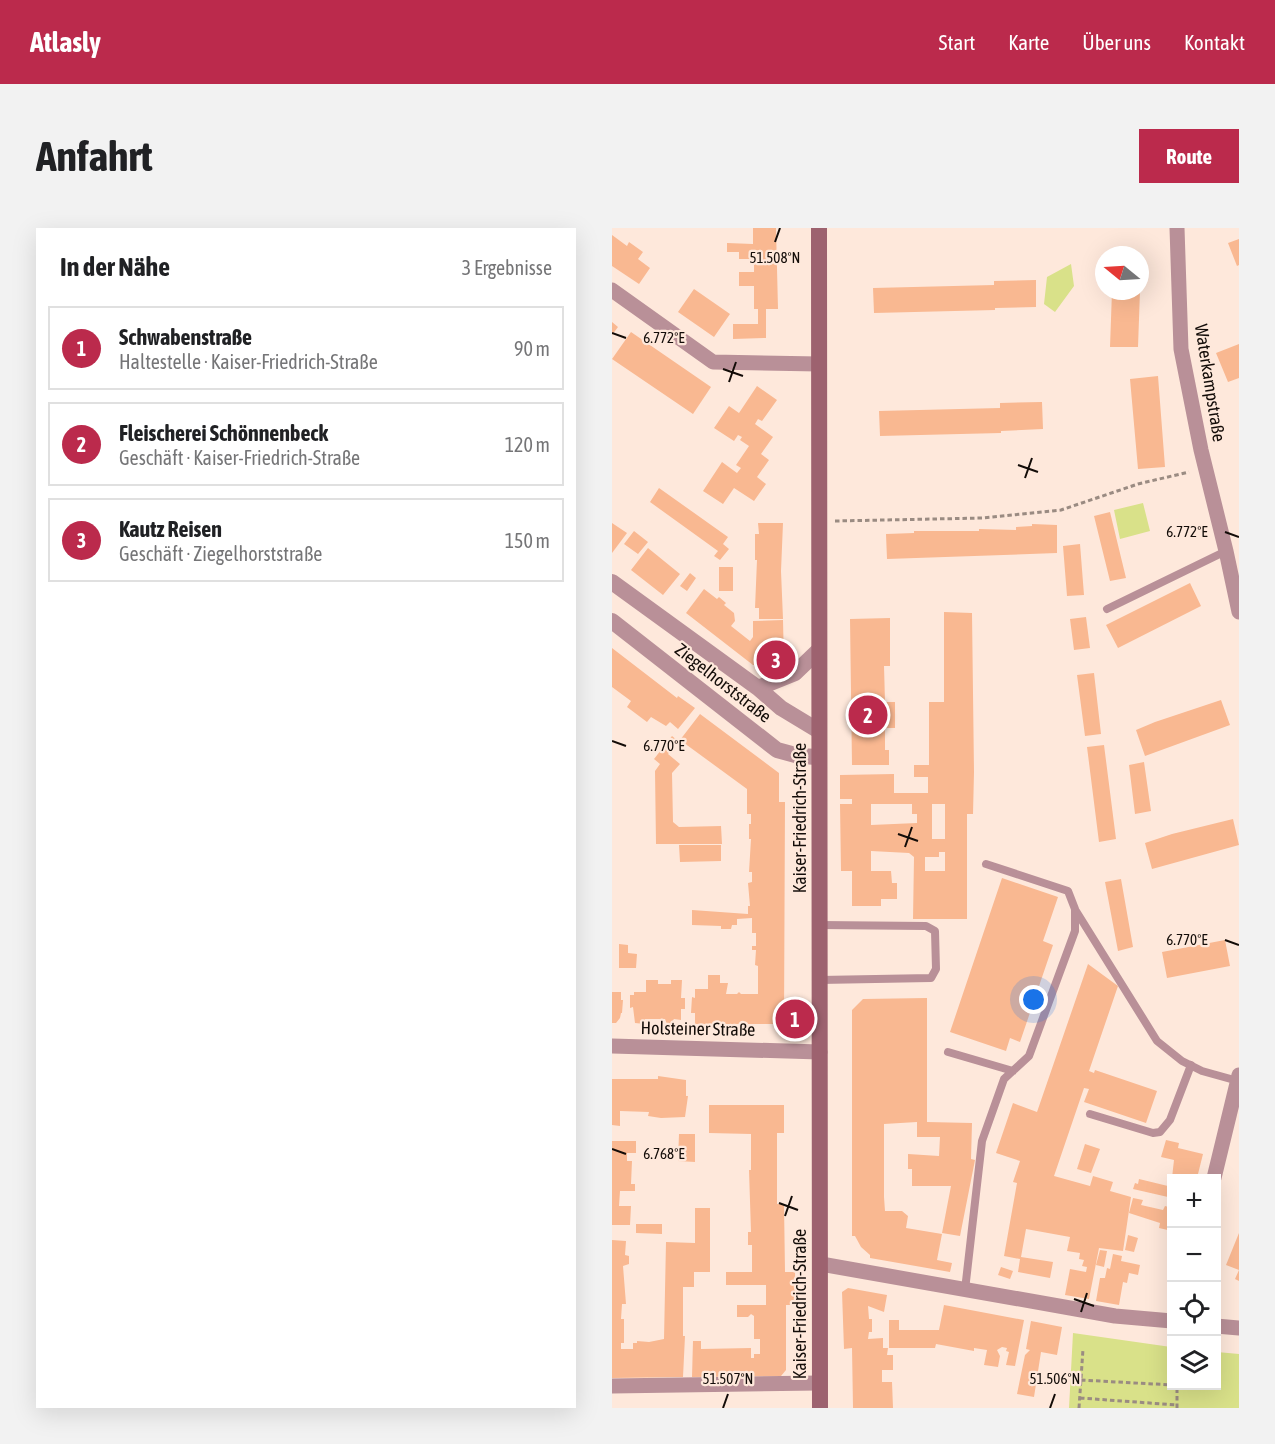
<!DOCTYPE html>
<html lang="de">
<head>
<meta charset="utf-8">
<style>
	:root { --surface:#fff; --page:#f2f2f2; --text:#202124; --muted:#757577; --line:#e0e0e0; --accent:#bb2a4c }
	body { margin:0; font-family:"Asap Condensed",sans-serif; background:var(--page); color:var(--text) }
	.controls { position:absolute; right:18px; bottom:18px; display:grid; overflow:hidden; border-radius:0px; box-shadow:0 6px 24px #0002 }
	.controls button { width:54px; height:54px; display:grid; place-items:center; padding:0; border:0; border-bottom:2px solid var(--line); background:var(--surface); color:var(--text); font:30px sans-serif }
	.compass { position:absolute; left:483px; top:18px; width:54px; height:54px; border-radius:50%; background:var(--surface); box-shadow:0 6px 24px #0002; rotate:288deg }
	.you { position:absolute; left:422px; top:772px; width:21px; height:21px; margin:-15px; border:4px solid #fff; border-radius:50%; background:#1a73e8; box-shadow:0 0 0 9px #1a73e833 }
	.badge { display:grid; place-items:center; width:39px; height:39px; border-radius:50%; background:var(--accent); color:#fff; font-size:20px; font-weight:700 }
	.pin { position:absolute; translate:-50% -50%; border:3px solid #fff; box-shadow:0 2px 6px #0006 }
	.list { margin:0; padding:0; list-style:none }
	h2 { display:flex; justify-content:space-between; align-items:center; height:78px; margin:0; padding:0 24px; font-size:26px }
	h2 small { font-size:20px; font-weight:400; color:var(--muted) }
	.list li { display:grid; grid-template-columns:39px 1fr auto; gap:18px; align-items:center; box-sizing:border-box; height:84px; margin:0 12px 12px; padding:0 12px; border:2px solid var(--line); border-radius:0px }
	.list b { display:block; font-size:22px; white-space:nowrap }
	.list p { margin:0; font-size:20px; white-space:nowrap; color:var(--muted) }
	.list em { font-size:20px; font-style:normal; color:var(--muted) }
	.icon { flex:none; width:33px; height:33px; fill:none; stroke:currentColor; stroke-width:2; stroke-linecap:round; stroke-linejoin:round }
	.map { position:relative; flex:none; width:627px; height:1180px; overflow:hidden; border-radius:0px }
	header { display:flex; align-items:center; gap:36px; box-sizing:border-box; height:84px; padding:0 30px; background:var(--accent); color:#fff }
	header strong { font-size:28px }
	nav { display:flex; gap:33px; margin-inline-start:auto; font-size:21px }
	.intro { display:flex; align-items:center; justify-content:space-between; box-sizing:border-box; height:144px; padding:0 36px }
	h1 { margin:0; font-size:42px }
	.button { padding:15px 27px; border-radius:0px; background:var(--accent); color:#fff; font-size:21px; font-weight:700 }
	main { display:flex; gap:36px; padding:0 36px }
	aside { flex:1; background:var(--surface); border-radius:0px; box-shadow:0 6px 24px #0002 }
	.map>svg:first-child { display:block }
</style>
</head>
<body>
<header>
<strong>Atlasly</strong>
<nav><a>Start</a><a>Karte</a><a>Über uns</a><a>Kontakt</a></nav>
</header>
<div class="intro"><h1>Anfahrt</h1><a class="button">Route</a></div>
<main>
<aside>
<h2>In der Nähe<small>3 Ergebnisse</small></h2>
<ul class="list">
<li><span class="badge">1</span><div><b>Schwabenstraße</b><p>Haltestelle · Kaiser-Friedrich-Straße</p></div><em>90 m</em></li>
<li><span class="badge">2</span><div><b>Fleischerei Schönnenbeck</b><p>Geschäft · Kaiser-Friedrich-Straße</p></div><em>120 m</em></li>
<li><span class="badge">3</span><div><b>Kautz Reisen</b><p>Geschäft · Ziegelhorststraße</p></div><em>150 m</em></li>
</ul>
</aside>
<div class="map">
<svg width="627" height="1180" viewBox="0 0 627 1180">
	<rect width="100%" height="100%" fill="#fee8db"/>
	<path fill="#d9e189" d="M459,36L462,58L443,84L432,76L435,49Z
		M531,275L538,303L508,311L502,282Z
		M461,1105L559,1119L560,1158H604L605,1124L627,1126V1180H457Z"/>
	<path fill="#f9b891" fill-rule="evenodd" d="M141,0H164L166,81H154V110L121,111V96H146V81H142V58H127V44H142V31H127V24H115V15L141,16Z
		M0,7L15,18L17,14L31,24L26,31L38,40L27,56L0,38Z
		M627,11V37L625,38L616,15Z
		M424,52V79L383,80V82L262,85L261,60L382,57V53Z
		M82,61L118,86L102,109L66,84Z
		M500,63H528L526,119H498Z
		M0,94L6,99L0,107Z
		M19,104L99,159L81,186L0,131Z
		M627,116V150L616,154L604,125Z
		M546,148L553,239L526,241L518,151Z
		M145,158L165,172L150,193L146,191L143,196L161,209L149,226L157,232L145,249L154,256L142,273L122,260L111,276L91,263L110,234L125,245L129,240L124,237L137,218L128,212L130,209L126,207L122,213L102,200L117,178L127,185Z
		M430,174L431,201L389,203V205L268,208L267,183L388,180V175Z
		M47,260L116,309L111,316L117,321L108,332L102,328L106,323L38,274Z
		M498,284L514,350L498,353L482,288Z
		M0,295L15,305L0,325Z
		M146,295H171L169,343L171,391H147V380H143L145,332H143V306H147Z
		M420,296L445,297V325L275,331L274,306L302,305V303H367V301L404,302V299L420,298Z
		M22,303L36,314L26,326L12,316Z
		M468,316L472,367L455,368L451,318Z
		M36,320L68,346L51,367L19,342Z
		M107,339H121V363H107Z
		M78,345L84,350L75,363L68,358Z
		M578,355L589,378L506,420L494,397Z
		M92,361L105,371L107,369L114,375L112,377L122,385L123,393L119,398L138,413L141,409V393L171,392L172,437H141L74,385Z
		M332,384L360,385L362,544L361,586H355V691H301L302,629L297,625L259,623V643H279L280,655H285V671H269V678H240V643H229L228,576H240V571H228V547L282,546V565H316V549H302V537H317V474H332ZM259,576H300V586H305V595L259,597ZM320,576H333V611H320ZM327,624H333V643H313V629H327Z
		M474,389L478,420L462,422L458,391Z
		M278,390V438H272L273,474H283V500H273V522H277V537H240L238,391Z
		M0,420L65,470L66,468L83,480L66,501L58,494L54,498L39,489L35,494L15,479L19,473L0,459Z
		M482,445L489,506L473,508L465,447Z
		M609,472L618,497L533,528L524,502L543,494Z
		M88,486L167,545V574H173L172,796H83V785H79L80,769L83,770V761H96V747H108V755H116L114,766H125L127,764L129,766H146V738L143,737L144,722H140V718H144V705H140V690L125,691V697H120L119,701H109V698L80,697V682L136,686V678H138L136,655L140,654V644H137L139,611H137V596H139V586H135V561L68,512Z
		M60,508L66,513L56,526L68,536L60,545L61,594L67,599L109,598L110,616H44L43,543L48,536L42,531Z
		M492,517L504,611L487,614L475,519Z
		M532,534L539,583L523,586L517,537Z
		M621,591L627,617L540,641L533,615L560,606Z
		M67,617H109V633L68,634Z
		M390,650L446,669L431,713L441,717L408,814L398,810L394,823L338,804Z
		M509,651L521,719L506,723L493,654Z
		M613,712L618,738L555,750L550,724Z
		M7,716L16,717V725L25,726L24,740H7Z
		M476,736L506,758L477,843L482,845L483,842L545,863L534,895L472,874L477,861L472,860L442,948L478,958L481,948L501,954L498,963L519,969L511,1023L487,1020L477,1071L453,1067L458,1041L474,1044L475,1039L470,1038L472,1032L467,1031L468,1025L455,1023L458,1009L414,1001L409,1029L441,1034L438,1050L406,1044L408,1031L392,1028L405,955L401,954L408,933L384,925L401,875L425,884Z
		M34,752H46V756H59V752H70L69,770H73V781H69V792L62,791L58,796H55L53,791H33V796L23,795L21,779L18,780V767H22V764H34Z
		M0,764H9V772H11L10,785H9L8,790L4,795H0Z
		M315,770V894L360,895L359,931L363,932L348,1008L330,1005L339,958H300V941H296V926L327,928L328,909H305V894L272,896V969L273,983H290L296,988L294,1000L330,1006L325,1032L340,1035L338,1044L258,1030V1027L249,1019L243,1008H240V782L251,771Z
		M46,848L74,852V868H76L73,889L49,890L36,888L37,884L8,883V898L0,897V851H46Z
		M97,877H172V905H165V976H172L173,1044H183L184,1077H174V1142L169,1148L80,1149L81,1113H89V1121L139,1120V1130H142V1126H148V1111H142V1088L139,1086L136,1089H125V1077H154V1057H114V1044H140V1017H136V1004H139L137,942H139V906L97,905Z
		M67,906H83V934L66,933Z
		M554,912L567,915L566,920L591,926L585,950H560L562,932L549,929Z
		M0,913H24V925H15V933H20L19,956H23V963H8L7,978H19L18,997H0Z
		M473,916L488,921L479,945L465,941Z
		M527,951L560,959V974L555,972L556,969L521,961L523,955L526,956Z
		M521,970L531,972L529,977L551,982L553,978L560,980V1003L547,1000L548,995L517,985Z
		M83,980H98V1044H82V1059H71V1108H73L71,1149L0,1150V1012L14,1013L13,1027L17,1028V1036L11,1038L14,1076H10L9,1091H12V1115H9V1121H21V1115H25V1113L37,1114L52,1111L54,1014L83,1015Z
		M24,996H50V1006L24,1005Z
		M627,1005V1053L623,1051L627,1042L614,1037Z
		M516,1007L526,1010L522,1024L513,1022Z
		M488,1022L495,1023L492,1039L484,1037Z
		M501,1026L510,1028L509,1033L528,1037L526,1047L517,1045L515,1055L511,1054L507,1077L484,1073L488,1050H493L495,1040L498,1041Z
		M389,1039L401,1043L398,1051L386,1047Z
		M236,1060L275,1067L272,1084L256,1078L257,1091H260V1104H257L256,1111L271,1110V1120H276L275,1127H281V1142H270V1154H280L281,1180H241L240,1120L232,1121L230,1064Z
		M332,1077L412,1092L403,1138L394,1137L397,1124L394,1123L395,1120L390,1119L385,1122L388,1128L386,1139L372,1137L375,1122L362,1120V1123L324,1116L323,1120H277V1092H287V1102H327Z
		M419,1093L450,1099L445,1127L429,1124L422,1169L405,1166L413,1127L418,1122L414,1121Z"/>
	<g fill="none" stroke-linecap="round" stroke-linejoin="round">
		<path stroke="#9a8b82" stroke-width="3" stroke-dasharray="4.5 3" stroke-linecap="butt" d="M223,293L371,290L449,282L526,256L577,244
			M469,1152L560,1157
			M468,1170L565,1177
			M467,1180L471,1121
			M565,1180V1158"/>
		<path stroke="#b99098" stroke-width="8" d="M495,381L614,323
			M464,683L545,813L570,833L590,843L626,853
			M208,697L314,698L323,703L324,741L319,750L208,752
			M336,824L401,843
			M478,886L541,905L548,904L558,892L579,837
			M353,1062L370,913L392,851L417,828L463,703V681L456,663L374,636"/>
		<path stroke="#b99098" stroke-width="15" d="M565,0L569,121L589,222L614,323L627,384
			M0,62L101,134L207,136
			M0,818L208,824
			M602,950L627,847
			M209,1036L503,1088L560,1093
			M604,1098L627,1100
			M0,1158L207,1155"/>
		<path stroke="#b99098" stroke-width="16" d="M0,354L146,460L169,480L207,503
			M0,393L165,522L187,528L206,529
			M146,460L183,445L207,422"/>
		<path stroke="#9d626f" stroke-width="16" d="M207,0L208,1180"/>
	</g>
	<path fill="none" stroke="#130c08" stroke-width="2" d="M163,14L168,0M0,105L14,110M111,141L131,148M117,154L124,134M406,237L426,244M413,250L420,230M613,304L627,309M0,513L14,518M286,606L306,613M293,619L300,599M613,712L627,717M0,921L14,926M167,975L186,982M173,988L180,968M462,1071L482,1078M469,1084L475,1065M111,1180L116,1166M438,1180L443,1166"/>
	<g text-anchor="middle" stroke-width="4.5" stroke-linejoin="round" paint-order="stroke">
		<g font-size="18" fill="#130c08" stroke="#fee8db">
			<text transform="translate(598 155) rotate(81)" y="6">Waterkampstraße</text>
			<text transform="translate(111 455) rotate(38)" y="6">Ziegelhorststraße</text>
			<text transform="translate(188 590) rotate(-90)" y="6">Kaiser-Friedrich-Straße</text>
			<text transform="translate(86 801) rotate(1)" y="6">Holsteiner Straße</text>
			<text transform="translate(188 1076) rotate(-90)" y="6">Kaiser-Friedrich-Straße</text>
		</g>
	</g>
	<g font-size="15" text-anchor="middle" fill="#130c08" stroke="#fee8db" stroke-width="4.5" stroke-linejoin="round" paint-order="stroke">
		<text x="163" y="35">51.508°N</text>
		<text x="52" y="115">6.772°E</text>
		<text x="575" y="309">6.772°E</text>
		<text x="52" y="523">6.770°E</text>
		<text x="575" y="717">6.770°E</text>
		<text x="52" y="931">6.768°E</text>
		<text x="116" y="1156">51.507°N</text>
		<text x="443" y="1156">51.506°N</text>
	</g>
</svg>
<div class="controls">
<button>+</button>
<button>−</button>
<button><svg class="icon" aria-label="locate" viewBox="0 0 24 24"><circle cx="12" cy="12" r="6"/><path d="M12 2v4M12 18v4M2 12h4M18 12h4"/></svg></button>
<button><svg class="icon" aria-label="layers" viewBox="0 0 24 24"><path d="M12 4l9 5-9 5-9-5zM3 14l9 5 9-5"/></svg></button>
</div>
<svg class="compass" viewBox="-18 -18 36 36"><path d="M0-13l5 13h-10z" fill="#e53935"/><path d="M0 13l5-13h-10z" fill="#757577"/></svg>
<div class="you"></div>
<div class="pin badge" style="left:183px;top:791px">1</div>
<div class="pin badge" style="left:256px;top:487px">2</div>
<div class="pin badge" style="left:164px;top:432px">3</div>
</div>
</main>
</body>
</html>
